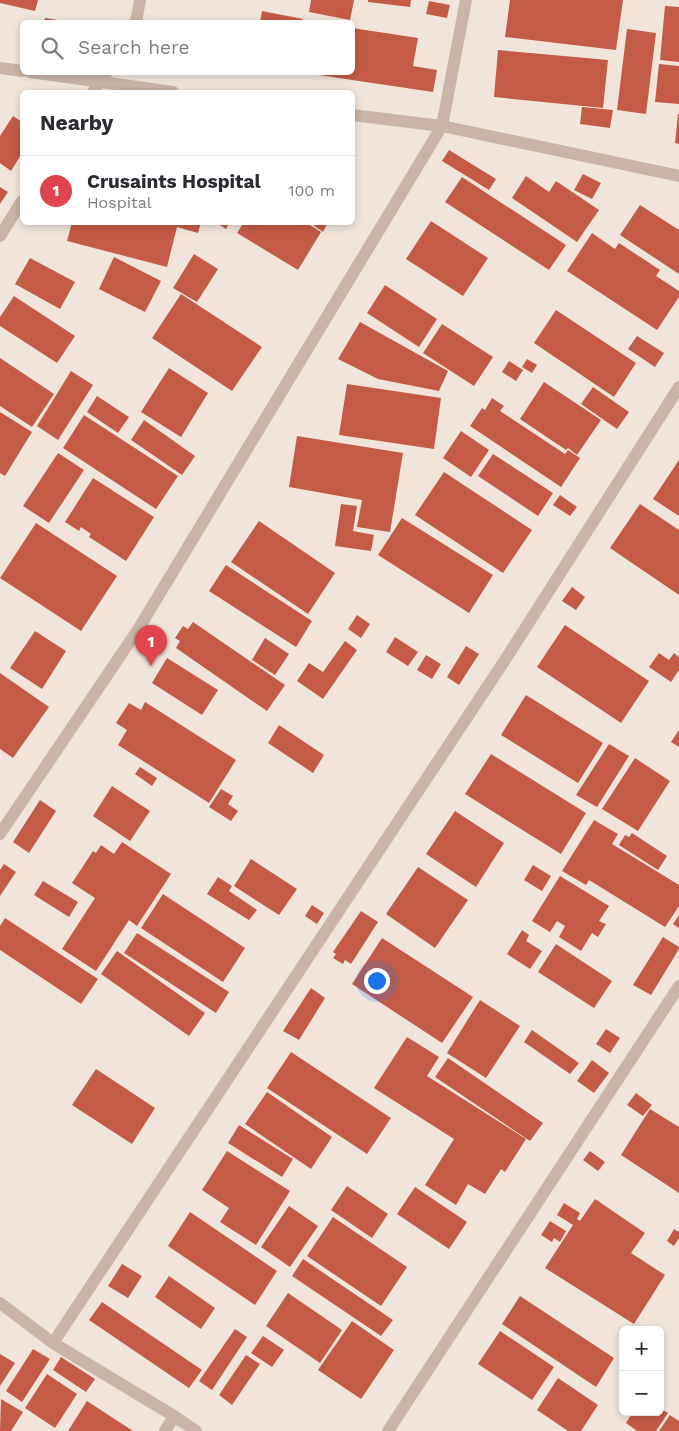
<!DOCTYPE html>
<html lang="en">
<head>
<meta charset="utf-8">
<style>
	:root { --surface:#fff; --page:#f2f2f3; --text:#2b2b33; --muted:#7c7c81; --line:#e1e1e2; --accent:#2563eb }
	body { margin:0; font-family:"Work Sans",sans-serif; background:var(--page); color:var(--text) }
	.controls { position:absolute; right:15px; bottom:15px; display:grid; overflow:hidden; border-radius:8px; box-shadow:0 2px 8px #0003 }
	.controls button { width:45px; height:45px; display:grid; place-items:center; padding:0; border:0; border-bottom:1px solid var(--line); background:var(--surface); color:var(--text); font:25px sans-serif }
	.you { position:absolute; left:376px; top:980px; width:18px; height:18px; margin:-12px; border:4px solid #fff; border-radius:50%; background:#1a73e8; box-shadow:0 0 0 8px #1a73e833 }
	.badge { display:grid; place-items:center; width:32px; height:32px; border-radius:50%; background:var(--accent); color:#fff; font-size:16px; font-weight:700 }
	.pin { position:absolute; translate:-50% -41px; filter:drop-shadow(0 1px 2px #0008) }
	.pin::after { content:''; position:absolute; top:26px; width:18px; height:15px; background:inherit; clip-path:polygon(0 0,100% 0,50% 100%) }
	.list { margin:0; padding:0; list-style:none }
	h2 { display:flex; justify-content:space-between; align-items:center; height:65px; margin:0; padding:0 20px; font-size:21px }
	h2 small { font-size:16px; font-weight:400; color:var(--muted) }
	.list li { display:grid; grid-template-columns:32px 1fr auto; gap:15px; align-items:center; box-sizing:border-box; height:70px; padding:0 20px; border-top:1px solid var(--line) }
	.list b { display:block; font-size:19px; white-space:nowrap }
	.list p { margin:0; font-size:16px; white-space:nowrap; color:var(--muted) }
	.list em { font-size:16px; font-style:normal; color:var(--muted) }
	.icon { flex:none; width:28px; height:28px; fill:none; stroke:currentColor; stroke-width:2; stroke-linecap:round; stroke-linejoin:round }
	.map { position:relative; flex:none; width:679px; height:1431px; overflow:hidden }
	.search { position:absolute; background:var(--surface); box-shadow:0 2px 8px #0003; left:20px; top:20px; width:335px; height:55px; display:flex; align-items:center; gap:12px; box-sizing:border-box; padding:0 18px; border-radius:8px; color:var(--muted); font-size:19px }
	.panel { position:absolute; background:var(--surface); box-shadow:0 2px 8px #0003; left:20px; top:90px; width:335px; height:135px; border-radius:8px }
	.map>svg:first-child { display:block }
</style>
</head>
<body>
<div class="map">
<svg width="679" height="1431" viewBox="0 0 679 1431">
	<rect width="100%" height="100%" fill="#f1e5db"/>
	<path fill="#c45b47" d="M0,0H38L35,11L0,3Z
		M311,0H354L350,20L309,12Z
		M368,0H411L410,7L368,2Z
		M510,0H623L616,50L505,37Z
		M429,1L450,5L447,18L426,14Z
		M665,6L679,7V62L660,60Z
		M262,11L303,19L302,22H260Z
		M45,18L58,20V22H44Z
		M352,28L418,38L413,66L437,70L433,92L312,74L352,72Z
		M627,29L656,33L646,114L617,110Z
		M498,50L608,60L603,108L494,97Z
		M659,64L679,66V104L655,102Z
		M582,107L613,110L610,128L580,124Z
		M678,114H679V144L675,143Z
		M13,116L22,122V153L11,171L0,163V136Z
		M449,150L496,179L489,190L442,161Z
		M583,174L601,183L592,199L574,190Z
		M526,176L549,192L556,181L599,210L577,242L512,198Z
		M462,177L566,245L549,270L445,202Z
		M0,187L8,192L0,204Z
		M640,205L679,230V274L620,235Z
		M431,221L488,258L463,296L406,259Z
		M72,222H201L198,233L177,227L167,267L67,241Z
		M215,222H230L226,229Z
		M244,222H305L321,232L298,270L237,233Z
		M309,222H328L323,232Z
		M592,233L615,249L619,243L660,270L656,276L679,291V297L657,330L567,271Z
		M194,254L218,269L197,302L173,288Z
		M114,257L161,281L145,312L99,289Z
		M30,258L75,282L60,309L15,284Z
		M385,285L437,319L419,347L367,313Z
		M181,294L262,347L232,391L152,338Z
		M14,296L75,336L57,363L0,326V317Z
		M556,310L636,363L614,397L534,343Z
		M360,322L448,371L439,391L378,379L338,359Z
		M442,324L493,357L474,386L423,353Z
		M637,336L664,353L655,367L628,349Z
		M0,358L54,394L32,427L0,406Z
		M527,359L537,365L532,373L522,367Z
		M509,361L523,370L516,381L502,372Z
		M169,368L208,393L181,437L141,412Z
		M71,371L93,385L58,440L37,426Z
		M544,382L601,420L577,455L568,448L566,450L520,419Z
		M347,384L441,398L434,449L339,435Z
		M593,387L629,412L617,429L581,404Z
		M97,396L129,417L118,433L87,412Z
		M492,398L504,406L500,411L565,454L568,450L580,458L561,487L470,426L482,408L485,410Z
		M0,412L32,432L5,476L0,473Z
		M84,415L178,476L156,509L63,448Z
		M144,420L195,456L182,475L131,440Z
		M461,431L489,450L471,477L443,458Z
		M297,436L403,453L390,532L357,527L362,500L289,487Z
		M58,453L84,470L49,523L23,506Z
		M493,454L553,493L538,516L478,476Z
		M679,460V516L653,499Z
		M444,472L532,530L503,573L415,515Z
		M93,478L154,517L126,561L89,537L91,534L81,527L79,531L65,522Z
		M560,495L577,507L570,516L553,505Z
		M341,504L357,506L353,531L374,535L371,551L335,546Z
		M640,504L679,530V595L610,548Z
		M402,518L493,575L469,613L378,555Z
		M259,521L335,573L308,614L231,562Z
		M36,523L117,576L81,631L0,578Z
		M226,565L312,621L296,647L209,591Z
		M572,587L585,597L576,610L562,601Z
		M357,615L370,624L361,638L348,629Z
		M193,622L285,685L267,711L176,648L180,641L175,638L183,626L188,629Z
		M565,625L649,681L621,723L537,667Z
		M35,631L66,651L42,689L10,668Z
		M395,637L418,652L408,666L386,652Z
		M265,638L289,654L275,675L252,660Z
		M345,641L357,650L323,699L297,681L309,663L323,672Z
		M466,646L479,654L459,685L447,677Z
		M659,653L669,660L674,653L679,657V670L671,682L649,667Z
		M426,655L441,664L432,679L417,670Z
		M167,658L218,690L202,715L152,683Z
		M0,673L49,707L13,758L0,749Z
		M526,695L603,743L578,783L501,735Z
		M145,702L236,760L209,803L118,745L127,730L116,723L129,703L141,710Z
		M279,725L324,755L313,773L268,743Z
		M679,730V747L671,742Z
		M609,744L629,756L597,807L576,795Z
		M491,754L586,813L561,854L465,794Z
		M635,758L670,781L638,831L602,809Z
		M140,767L157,778L152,786L135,774Z
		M112,786L150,811L130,841L93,816Z
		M221,789L233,796L228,804L238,811L231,821L209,807Z
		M40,800L56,811L29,853L13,842Z
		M455,811L504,843L476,887L426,854Z
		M594,820L618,834L612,844L679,885V906L665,927L589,880L586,885L562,871Z
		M632,833L667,856L658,870L619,845L625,835L629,837Z
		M122,842L171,874L137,926L129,920L96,971L62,949L95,898L72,883L93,851L96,853L101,845L114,854Z
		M251,859L297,889L279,915L234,886Z
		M4,864L16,872L0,896V870Z
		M533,865L551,876L542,891L524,880Z
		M418,867L468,900L435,948L386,914Z
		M560,876L609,906L599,921L606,924L598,937L592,933L581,951L559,937L565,926L557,921L550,932L532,921Z
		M218,877L232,886L229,891L257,910L249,920L207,894Z
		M43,881L78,902L69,917L34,895Z
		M163,894L245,948L223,982L141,928Z
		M312,905L324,913L317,924L305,916Z
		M361,911L378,922L351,964L345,960L343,964L333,958L336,954L333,952Z
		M679,915V928L673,924Z
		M5,918L98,979L81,1004L0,950V926Z
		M522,930L529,935L526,941L542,951L530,969L507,954Z
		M137,933L229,992L216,1013L124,953Z
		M663,937L679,947V949L651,995L633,985Z
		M382,938L473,997L442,1043L352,984Z
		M556,944L612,981L594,1008L538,972Z
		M117,951L205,1013L189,1036L101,974Z
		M311,988L325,998L299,1040L283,1031Z
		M480,1000L520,1026L486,1078L447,1053Z
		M606,1029L620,1038L610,1053L596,1044Z
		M532,1030L579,1063L570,1074L524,1042Z
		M407,1037L439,1057L427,1076L526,1139L505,1172L501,1169L485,1194L468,1184L456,1205L425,1185L454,1139L374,1088Z
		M291,1052L391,1118L367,1154L267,1088Z
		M448,1058L543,1123L530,1141L435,1077Z
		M592,1060L609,1073L594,1093L577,1081Z
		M96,1069L155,1108L132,1144L72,1105Z
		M267,1092L332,1137L311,1169L245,1124Z
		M636,1093L652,1105L643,1116L627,1105Z
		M650,1109L679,1127V1193L621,1155Z
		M239,1125L293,1159L282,1177L228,1143Z
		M227,1151L290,1191L256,1245L220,1222L229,1208L202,1190Z
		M590,1151L605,1162L598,1171L583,1160Z
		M347,1186L388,1214L372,1238L331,1210Z
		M415,1187L467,1222L449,1249L397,1214Z
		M595,1199L645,1233L631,1253L665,1275L634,1324L545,1268L573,1225L557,1215L564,1203L580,1213L577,1219L580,1221Z
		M289,1206L318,1226L290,1267L261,1247Z
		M190,1212L277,1271L255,1305L168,1246Z
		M333,1217L407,1267L381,1306L307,1256Z
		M550,1221L566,1231L560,1242L554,1238L552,1242L541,1235Z
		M674,1229L679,1232V1238L674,1246L667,1241Z
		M303,1259L393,1320L381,1336L292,1276Z
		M122,1264L142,1276L128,1298L108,1286Z
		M169,1276L215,1308L201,1329L155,1297Z
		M288,1293L342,1330L320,1363L266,1326Z
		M520,1296L614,1358L596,1387L502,1324Z
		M102,1302L202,1370L189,1388L89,1320Z
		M352,1321L394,1350L361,1399L318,1370Z
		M235,1329L247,1337L212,1390L199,1381Z
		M500,1331L554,1367L532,1400L478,1364Z
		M263,1336L284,1350L272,1367L251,1353Z
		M33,1349L50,1359L22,1402L6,1391Z
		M0,1354L15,1363L0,1386Z
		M246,1355L260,1364L232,1405L219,1395Z
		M61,1357L95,1379L86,1392L53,1370Z
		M47,1374L77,1394L55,1428L25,1408Z
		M558,1378L598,1405L581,1431H568L537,1410Z
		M1,1399L23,1412L11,1431H0Z
		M87,1401L133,1431H68Z
		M660,1408L668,1413L656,1431H637L626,1423L633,1412H660Z
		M670,1415L679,1421V1431H659Z"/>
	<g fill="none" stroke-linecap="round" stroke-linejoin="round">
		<path stroke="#c9b4a7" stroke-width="12" d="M136,22L140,0
			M0,68L22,71
			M30,72L173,92
			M93,92L107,72
			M352,115L442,126L679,176
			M0,236L22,201
			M0,834L139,628L442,126L466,0
			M0,1303L53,1343L174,1416L196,1431
			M53,1343L505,660L679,387
			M165,1431L174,1416
			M388,1431L679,986"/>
	</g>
</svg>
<div class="controls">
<button>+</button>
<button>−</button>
</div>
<div class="you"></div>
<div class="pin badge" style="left:151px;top:666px;background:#e0444e">1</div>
<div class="search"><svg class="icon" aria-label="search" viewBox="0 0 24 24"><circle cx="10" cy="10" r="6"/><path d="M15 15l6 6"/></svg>Search here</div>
<section class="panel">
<h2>Nearby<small></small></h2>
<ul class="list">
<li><span class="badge" style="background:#e0444e">1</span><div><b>Crusaints Hospital</b><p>Hospital</p></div><em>100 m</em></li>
</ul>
</section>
</div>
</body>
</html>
